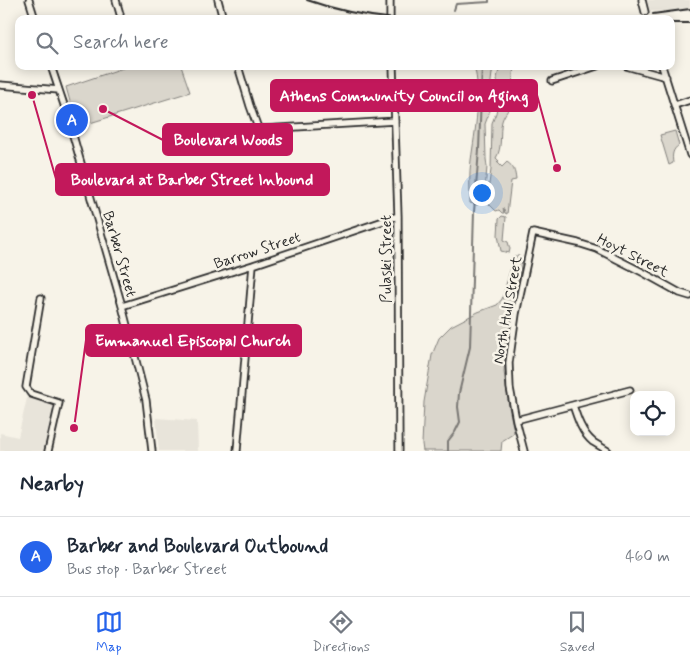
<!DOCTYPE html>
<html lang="en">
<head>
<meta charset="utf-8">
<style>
	:root { --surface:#fff; --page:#f2f2f3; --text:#1f2937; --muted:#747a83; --line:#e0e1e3; --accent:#2563eb }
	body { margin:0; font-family:Mynerve,sans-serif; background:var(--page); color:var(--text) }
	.controls { position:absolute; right:15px; bottom:15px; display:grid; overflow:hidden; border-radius:10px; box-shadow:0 2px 12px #0003 }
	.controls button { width:45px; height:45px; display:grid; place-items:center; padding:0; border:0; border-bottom:1px solid var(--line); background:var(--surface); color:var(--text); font:25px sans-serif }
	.you { position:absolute; left:481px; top:192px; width:18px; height:18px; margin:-12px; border:4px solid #fff; border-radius:50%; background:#1a73e8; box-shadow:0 0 0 8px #1a73e833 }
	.badge { display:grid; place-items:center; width:32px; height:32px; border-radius:50%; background:var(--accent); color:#fff; font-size:16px; font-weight:700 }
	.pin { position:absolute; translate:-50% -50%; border:2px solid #fff; box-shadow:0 1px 5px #0006 }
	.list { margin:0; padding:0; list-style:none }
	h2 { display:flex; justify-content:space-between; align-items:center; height:65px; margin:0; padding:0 20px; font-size:21px }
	h2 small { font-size:16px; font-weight:400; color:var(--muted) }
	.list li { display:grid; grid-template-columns:32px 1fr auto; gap:15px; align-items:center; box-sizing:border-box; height:80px; padding:0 20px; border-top:1px solid var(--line) }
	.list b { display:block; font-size:19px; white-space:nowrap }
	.list p { margin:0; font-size:16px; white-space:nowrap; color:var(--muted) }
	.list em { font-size:16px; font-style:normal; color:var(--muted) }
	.icon { flex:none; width:28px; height:28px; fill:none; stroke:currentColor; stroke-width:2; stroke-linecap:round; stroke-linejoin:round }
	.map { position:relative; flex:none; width:690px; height:451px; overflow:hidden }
	.search { position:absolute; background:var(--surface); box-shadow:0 2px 12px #0003; left:15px; right:15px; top:15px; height:55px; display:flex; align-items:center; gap:12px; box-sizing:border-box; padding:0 18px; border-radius:10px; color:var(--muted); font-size:19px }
	.sheet { height:145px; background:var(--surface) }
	nav { display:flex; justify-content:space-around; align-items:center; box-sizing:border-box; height:70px; border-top:1px solid var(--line); background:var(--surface); font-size:14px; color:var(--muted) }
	nav a { display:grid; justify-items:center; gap:2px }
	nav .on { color:var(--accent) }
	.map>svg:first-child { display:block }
</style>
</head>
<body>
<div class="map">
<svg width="690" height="451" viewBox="0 0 690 451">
	<rect width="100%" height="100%" fill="#f7f3e8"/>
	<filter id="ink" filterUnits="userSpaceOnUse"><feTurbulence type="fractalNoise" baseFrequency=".02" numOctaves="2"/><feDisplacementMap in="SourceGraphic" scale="10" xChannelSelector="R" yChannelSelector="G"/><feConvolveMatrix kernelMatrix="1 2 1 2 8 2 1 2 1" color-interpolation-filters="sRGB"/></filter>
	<g filter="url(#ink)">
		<path fill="#e8e4da" d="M647,0H690V11H650Z
			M23,387L64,403L53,451H0V433L18,437L27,398Z
			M156,418L197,421L198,451H159Z"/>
		<path fill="#dad6cc" stroke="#82807c" d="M129,66H181L190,92L77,127L66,87Z
			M474,66H493L491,81V108L485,124L486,159L487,167L484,202L477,205L470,203C470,189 469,174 471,160C475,132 482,93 474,66Z
			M500,66H514L511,94L517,96C514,105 505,111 502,121C499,133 503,147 496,158L499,161L497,162L502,167L507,162C514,167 515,171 516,180L511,181L507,214L505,213L504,209H503L504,213H502L499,210L496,211L489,204L488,191L491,170L492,123L496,113L498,103L497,78Z
			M675,131L679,145C672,150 672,155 673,163L669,165L660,135Z
			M502,216L506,217L504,240L508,242L510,249L509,253L501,251L498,235L499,219Z
			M514,256H519L522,261L507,337L504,372L509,407L514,432L513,434L502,441L501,451H423L422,444L424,402L432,355L439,338L451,326L478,312L497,305L502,299Z"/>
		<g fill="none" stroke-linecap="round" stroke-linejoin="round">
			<path stroke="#7a7874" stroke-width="2" d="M454,10L456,4L489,2V0
				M448,451V441L455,432L460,422L458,407L459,393L470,347L474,212L479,150L482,66"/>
			<defs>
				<path id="minor" d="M29,0L35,19
					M116,0L120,14
					M218,0L223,19
					M390,0V19
					M642,0L645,12
					M51,66L66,111L122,306L146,400L152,451
					M238,66L250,106L258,128L263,129L395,121
					M393,66L398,216L399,451
					M626,66L666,77
					M662,66L690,155
					M552,81L597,66
					M0,85L59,90
					M675,105L690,100
					M41,298L26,387L31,394L59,403L48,451
					M122,306L253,265L398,216
					M573,405C577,418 582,433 593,442C598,445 603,448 608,451
					M516,420L630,390
					M237,451L253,265
					M524,451L516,420L510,388L509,363L516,314L533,233L578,243L597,249L644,273L680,293L690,296"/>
			</defs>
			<use href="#minor" stroke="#2b2b2b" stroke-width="9"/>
			<use href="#minor" stroke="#f7f3e8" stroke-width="5.5"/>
			<path stroke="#2b2b2b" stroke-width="2" d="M307,0C335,10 365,16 395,19
				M653,14L690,9
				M671,23H690"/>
		</g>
	</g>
	<g text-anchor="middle" stroke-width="5" stroke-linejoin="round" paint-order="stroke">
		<g font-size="15" fill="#2b2b2b" stroke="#f7f3e8">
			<text transform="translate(257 250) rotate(-18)" y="5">Barrow Street</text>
			<text transform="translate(120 254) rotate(74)" y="5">Barber Street</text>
			<text transform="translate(633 255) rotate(27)" y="5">Hoyt Street</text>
			<text transform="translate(386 259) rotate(-90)" y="5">Pulaski Street</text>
			<text transform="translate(507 310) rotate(-80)" y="5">North Hull Street</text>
		</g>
	</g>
	<path fill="none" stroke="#c2185b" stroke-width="2" d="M557 168L537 95M103 109L163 140M32 95L56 179M74 428L86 340"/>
	<g fill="#c2185b" stroke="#f7f3e8" stroke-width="2">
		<circle cx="557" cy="168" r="5"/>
		<circle cx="103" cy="109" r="5"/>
		<circle cx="32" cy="95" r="5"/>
		<circle cx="74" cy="428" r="5"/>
	</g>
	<g fill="#c2185b" stroke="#c2185b" stroke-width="2">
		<rect x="271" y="80" width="266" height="31" rx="5"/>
		<rect x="163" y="124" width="129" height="31" rx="5"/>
		<rect x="56" y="164" width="273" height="31" rx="5"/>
		<rect x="86" y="325" width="215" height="31" rx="5"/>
	</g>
	<g font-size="16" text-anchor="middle" font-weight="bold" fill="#fff">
		<text x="404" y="101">Athens Community Council on Aging</text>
		<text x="228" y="145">Boulevard Woods</text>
		<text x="192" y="185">Boulevard at Barber Street Inbound</text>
		<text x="193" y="346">Emmanuel Episcopal Church</text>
	</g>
</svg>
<div class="controls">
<button><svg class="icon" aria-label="locate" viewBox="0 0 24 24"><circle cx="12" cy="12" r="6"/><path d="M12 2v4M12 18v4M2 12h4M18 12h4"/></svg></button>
</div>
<div class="you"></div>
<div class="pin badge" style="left:72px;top:120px">A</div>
<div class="search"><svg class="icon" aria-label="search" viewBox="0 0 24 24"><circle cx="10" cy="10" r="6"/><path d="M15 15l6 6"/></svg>Search here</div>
</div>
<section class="sheet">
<h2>Nearby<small></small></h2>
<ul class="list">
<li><span class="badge">A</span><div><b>Barber and Boulevard Outbound</b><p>Bus stop · Barber Street</p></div><em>460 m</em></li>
</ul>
</section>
<nav>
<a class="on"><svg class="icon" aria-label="map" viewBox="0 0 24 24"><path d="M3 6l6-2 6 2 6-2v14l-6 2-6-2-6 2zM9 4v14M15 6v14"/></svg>Map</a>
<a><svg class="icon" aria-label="directions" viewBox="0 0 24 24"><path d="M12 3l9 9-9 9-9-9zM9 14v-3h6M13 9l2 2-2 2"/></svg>Directions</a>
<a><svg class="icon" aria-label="saved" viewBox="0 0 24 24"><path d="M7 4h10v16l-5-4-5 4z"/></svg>Saved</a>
</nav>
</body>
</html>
